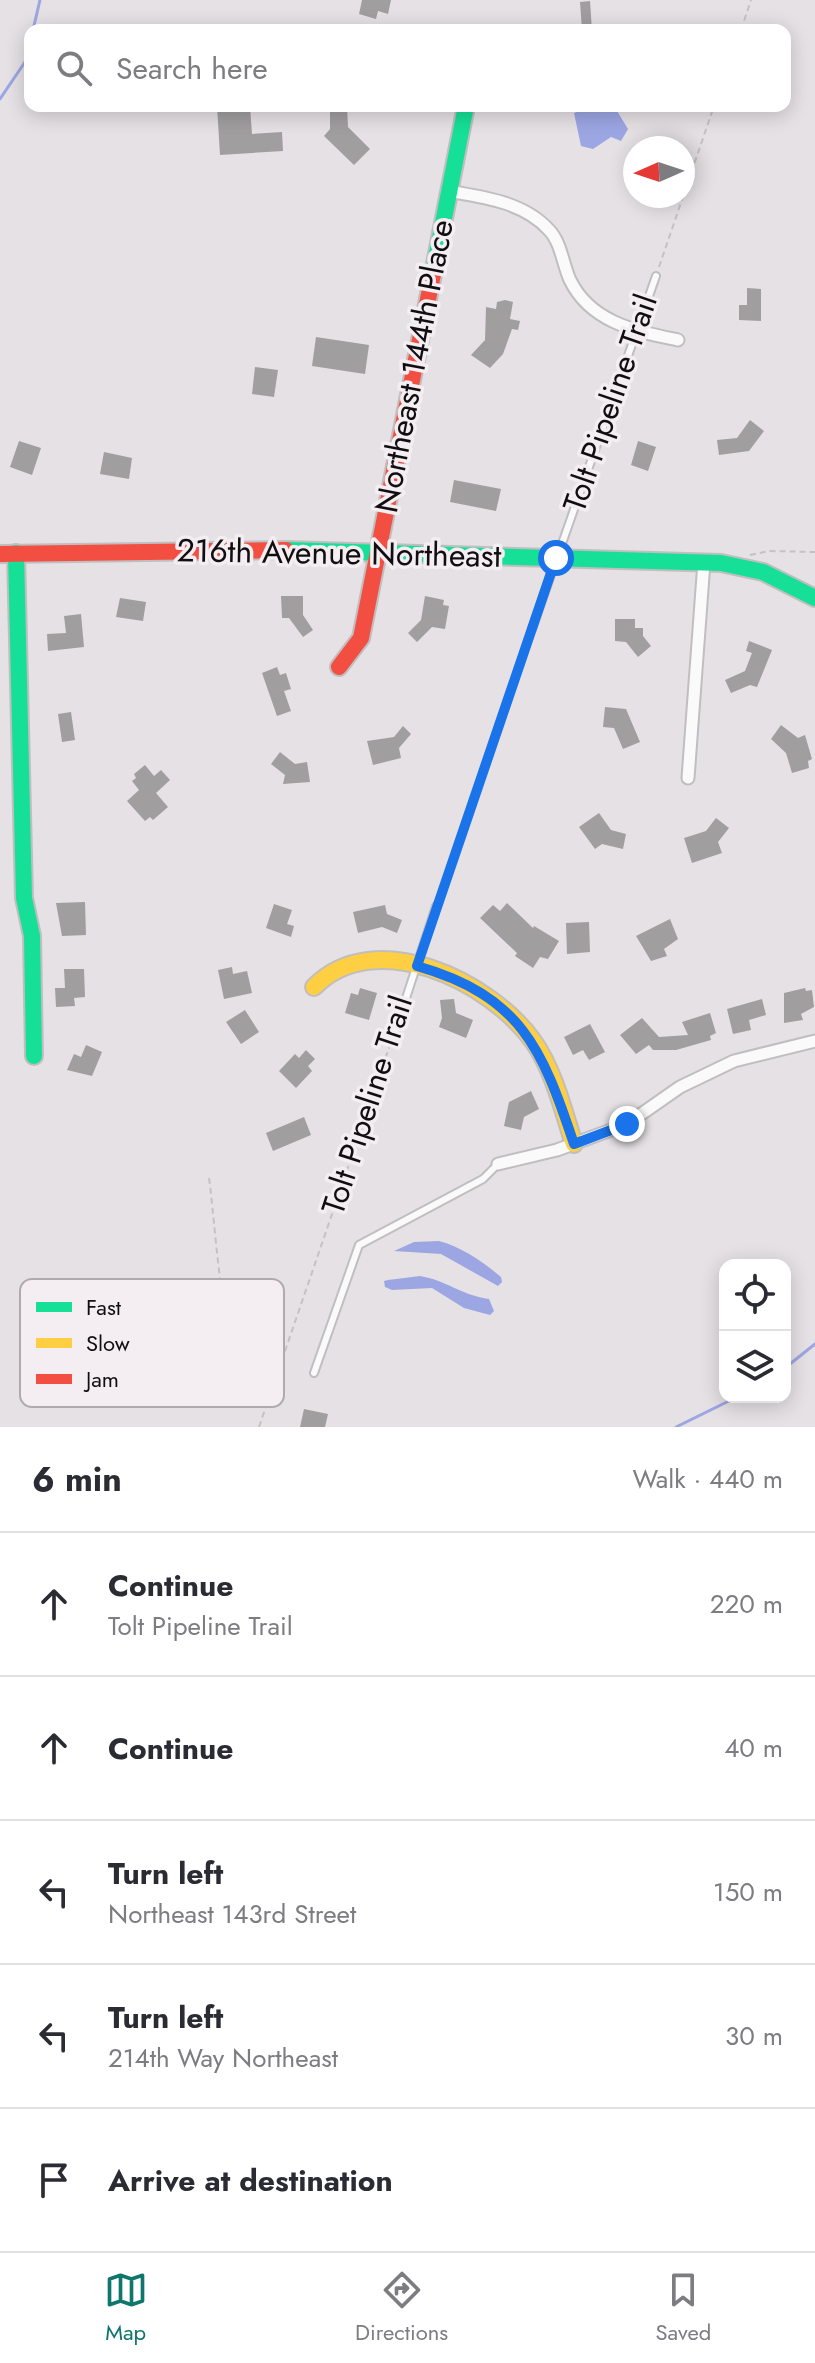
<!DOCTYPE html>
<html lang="en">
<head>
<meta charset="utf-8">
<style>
	:root { --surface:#fff; --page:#f7f7f7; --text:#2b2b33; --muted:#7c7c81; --line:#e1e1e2; --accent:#0f766e }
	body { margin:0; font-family:Jost,sans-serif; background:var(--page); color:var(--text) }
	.controls { position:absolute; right:24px; bottom:24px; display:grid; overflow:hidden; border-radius:16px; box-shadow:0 4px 20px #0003 }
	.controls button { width:72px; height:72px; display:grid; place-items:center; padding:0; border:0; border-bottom:2px solid var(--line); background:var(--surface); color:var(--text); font:40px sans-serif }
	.compass { position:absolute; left:623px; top:136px; width:72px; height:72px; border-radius:50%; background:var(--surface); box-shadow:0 4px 20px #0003; rotate:267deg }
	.stop { position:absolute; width:24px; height:24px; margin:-18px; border:6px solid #1a73e8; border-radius:50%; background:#fff }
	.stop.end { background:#1a73e8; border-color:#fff; box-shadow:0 2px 8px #0008 }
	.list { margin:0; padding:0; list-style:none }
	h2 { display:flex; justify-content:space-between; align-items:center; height:104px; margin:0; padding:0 32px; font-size:34px }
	h2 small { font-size:26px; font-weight:400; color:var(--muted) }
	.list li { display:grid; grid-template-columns:52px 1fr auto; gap:24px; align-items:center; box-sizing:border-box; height:144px; padding:0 32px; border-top:2px solid var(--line) }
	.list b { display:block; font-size:30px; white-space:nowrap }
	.list p { margin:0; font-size:26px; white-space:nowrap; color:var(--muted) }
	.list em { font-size:26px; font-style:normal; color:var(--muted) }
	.icon { flex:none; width:44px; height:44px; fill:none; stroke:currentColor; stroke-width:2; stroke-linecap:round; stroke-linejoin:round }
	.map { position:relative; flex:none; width:815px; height:1427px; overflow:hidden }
	.search { position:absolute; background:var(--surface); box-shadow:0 4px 20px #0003; left:24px; right:24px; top:24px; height:88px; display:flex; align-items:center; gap:20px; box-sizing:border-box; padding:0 28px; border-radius:16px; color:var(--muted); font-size:30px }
	.sheet { height:824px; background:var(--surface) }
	nav { display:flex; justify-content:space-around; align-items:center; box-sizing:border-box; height:112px; border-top:2px solid var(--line); background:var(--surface); font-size:22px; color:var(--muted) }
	nav a { display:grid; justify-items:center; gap:4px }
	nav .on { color:var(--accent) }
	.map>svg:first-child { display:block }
</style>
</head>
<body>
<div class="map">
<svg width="815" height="1427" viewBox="0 0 815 1427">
	<rect width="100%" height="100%" fill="#e6e1e4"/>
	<path fill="#9ca6e3" d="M592,106H614L628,129L621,141L611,137L593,149L581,146L574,113Z
		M439,1241C462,1247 483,1262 501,1277L502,1282L498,1286L441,1254L394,1251L414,1242Z
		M420,1276C445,1280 464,1296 489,1299L494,1311L490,1315L464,1308L432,1288L392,1290L385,1287L384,1281L388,1280Z"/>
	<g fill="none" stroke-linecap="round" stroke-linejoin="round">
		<path stroke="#9ca6e3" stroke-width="3" d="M33,30L40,0
			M0,99L25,62L30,42
			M785,1368L815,1344
			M676,1427L737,1397"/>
	</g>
	<path fill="#a19ea0" d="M362,0H391L388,14L378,11L376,19L359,14Z
		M590,1L592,30H582L580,2Z
		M217,106H250L252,134L282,132L283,151L220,155Z
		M330,106H347L348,127L370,149L354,165L324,136L330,129Z
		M747,288L761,289V321L739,320V305H747Z
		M505,300L513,302L510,319L520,321L518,330L512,329L503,354L490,368L471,355L485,340L486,307L496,309L497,302Z
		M316,337L369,345L365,374L312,366Z
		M255,367L278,370L274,397L252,394Z
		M750,420L764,431L749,451L719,455L717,440L737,438Z
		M19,441L41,448L32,475L10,467Z
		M638,441L656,447L648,471L631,465Z
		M104,452L132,458L129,479L100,474Z
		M454,480L501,489L496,511L450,502Z
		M281,596H303V615L313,630L303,637L289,618H282Z
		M425,596L444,600L443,605L449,606L445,629L432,627L417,642L408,633L421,620Z
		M120,598L146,602L143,621L116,617Z
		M81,614L84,647L48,651L47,634L66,633L64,616Z
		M615,619H635V628H643V636L651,646L638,657L626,642L615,641Z
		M749,641L772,650L757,687L750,685L731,693L725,680L745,671L752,653L746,651Z
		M277,667L280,675L286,673L291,689L284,691L291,711L277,716L262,673Z
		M605,707L626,709L640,742L623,749L614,728L603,727Z
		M71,712L75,740L62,742L58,714Z
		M781,725L798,738L805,735L812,759L808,761L809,768L792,773L786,753L771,739Z
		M403,726L411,734L399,748L401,758L373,765L367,741L394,737Z
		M280,752L295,764L307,762L310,782L283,784L285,775L271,764Z
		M145,765L154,776L161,770L170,780L156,793L168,807L153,820L150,817L145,821L127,801L139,790L132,781L136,778L134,774Z
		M599,813L611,830L626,834L623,849L602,844L595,849L579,827Z
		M716,818L729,828L718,842L722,853L692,863L684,838L706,831Z
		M85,902L86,935L62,936L56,903Z
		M507,903L533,928L534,926L559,941L548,959L540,957L533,968L515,956L517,953L480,918L493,905L500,911Z
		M274,904L292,910L287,924L294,926L291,937L266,928Z
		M385,905L387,914L402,920L397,933L382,927L358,933L353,912Z
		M670,919L678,939L664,949L667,956L651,961L636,936Z
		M589,922L590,952L567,954L566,923Z
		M232,967L233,974L247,971L252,993L224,999L218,970Z
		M64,969H84L85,997L74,998L75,1006L56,1007L55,988H65Z
		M360,988L377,993L369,1020L345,1013L351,993L358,995Z
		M805,988L806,991L812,990L814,1007L801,1014L803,1020L784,1023V993Z
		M454,999L456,1013L473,1020L466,1038L439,1027L442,1018L440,1000Z
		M762,999L766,1015L749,1020L751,1030L733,1034L727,1009Z
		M245,1010L259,1032L241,1044L226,1022Z
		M710,1013L716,1033L710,1036L711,1040L676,1050H653L649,1045L636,1054L620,1035L642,1018L659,1037L688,1035L682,1022Z
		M590,1024L605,1052L589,1060L583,1050L573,1055L564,1037Z
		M86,1045L102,1052L92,1076L67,1070L74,1054L81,1057Z
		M306,1050L315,1059L308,1066L312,1071L296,1088L279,1071L295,1054L299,1058Z
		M531,1091L539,1109L524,1117L521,1130L504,1126L509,1102Z
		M304,1117L311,1135L273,1151L266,1133Z
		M304,1409L328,1414L325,1427H300Z"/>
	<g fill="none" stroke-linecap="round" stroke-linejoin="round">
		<defs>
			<path id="lane" d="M532,629L656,276
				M394,1035L436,906
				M314,1373L359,1245L483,1179L498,1164"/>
			<path id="street" d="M448,191C483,197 524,202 549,230C561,242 563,265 570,280C591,323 636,331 678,340
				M688,778L704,562
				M498,1164L557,1150L627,1124L680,1087L734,1061L815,1041"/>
			<path id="fast" d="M433,274L466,106
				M286,550L721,563L763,572L815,598
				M16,553L24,898L32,936L34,1056"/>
			<path id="slow" d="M314,987C375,925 490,981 533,1041C554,1071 563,1110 574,1144"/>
			<path id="jam" d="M0,554L286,550
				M339,667L361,638L433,274"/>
		</defs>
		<use href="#lane" stroke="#c1bec0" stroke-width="10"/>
		<use href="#street" stroke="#c1bec0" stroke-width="15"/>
		<use href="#fast" stroke="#c1bec0" stroke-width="20"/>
		<use href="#slow" stroke="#c1bec0" stroke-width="20"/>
		<use href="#jam" stroke="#c1bec0" stroke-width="20"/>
		<path stroke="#c4c2c3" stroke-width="2" stroke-dasharray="6 4" stroke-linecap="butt" d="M741,30L751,0
			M659,267L714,106
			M750,555L769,551L815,552
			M439,896L529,638
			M209,1178C215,1219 221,1337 241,1366C249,1378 261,1379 274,1379
			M259,1427L391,1042"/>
		<use href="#lane" stroke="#fbfafb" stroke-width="6"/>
		<use href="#street" stroke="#fbfafb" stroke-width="11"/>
		<use href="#fast" stroke="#16e098" stroke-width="16"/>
		<use href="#slow" stroke="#ffcf43" stroke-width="16"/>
		<use href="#jam" stroke="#f24e42" stroke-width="16"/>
	</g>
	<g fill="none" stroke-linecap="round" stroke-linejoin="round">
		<path stroke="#1a73e8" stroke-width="10" d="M556,558L417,966C521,996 542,1048 574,1144L627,1124"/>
	</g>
	<g text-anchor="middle" stroke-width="7" stroke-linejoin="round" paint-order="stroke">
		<g font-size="32" fill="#100e0f" stroke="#f4edf2">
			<text transform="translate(414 366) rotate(-79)" y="11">Northeast 144th Place</text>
			<text transform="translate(610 403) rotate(-71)" y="11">Tolt Pipeline Trail</text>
			<text transform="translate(339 553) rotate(1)" y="11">216th Avenue Northeast</text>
			<text transform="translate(367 1105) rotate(-72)" y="11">Tolt Pipeline Trail</text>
		</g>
	</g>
	<rect x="20" y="1279" width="264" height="128" rx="12" fill="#f4edf2" stroke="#b0aaae" stroke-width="2"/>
	<rect x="36" y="1302" width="36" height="10" fill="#16e098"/>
	<rect x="36" y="1338" width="36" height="10" fill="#ffcf43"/>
	<rect x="36" y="1374" width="36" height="10" fill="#f24e42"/>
	<g font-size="22" fill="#100e0f">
		<text x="86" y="1315">Fast</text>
		<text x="86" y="1351">Slow</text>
		<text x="86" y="1387">Jam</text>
	</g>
</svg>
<div class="controls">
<button><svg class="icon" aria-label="locate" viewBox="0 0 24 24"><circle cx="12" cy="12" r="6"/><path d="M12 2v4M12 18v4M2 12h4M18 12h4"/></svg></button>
<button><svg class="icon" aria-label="layers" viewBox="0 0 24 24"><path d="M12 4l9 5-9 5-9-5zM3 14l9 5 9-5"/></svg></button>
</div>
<svg class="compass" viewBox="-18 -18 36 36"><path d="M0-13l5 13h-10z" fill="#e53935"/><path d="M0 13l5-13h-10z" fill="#7c7c81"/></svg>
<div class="stop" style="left:556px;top:558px"></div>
<div class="stop end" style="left:627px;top:1124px"></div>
<div class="search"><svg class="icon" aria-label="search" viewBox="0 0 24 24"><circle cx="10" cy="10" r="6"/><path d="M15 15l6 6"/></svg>Search here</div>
</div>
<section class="sheet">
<h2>6 min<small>Walk · 440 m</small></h2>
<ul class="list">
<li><svg class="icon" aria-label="ahead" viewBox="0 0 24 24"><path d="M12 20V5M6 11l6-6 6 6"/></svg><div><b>Continue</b><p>Tolt Pipeline Trail</p></div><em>220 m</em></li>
<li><svg class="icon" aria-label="ahead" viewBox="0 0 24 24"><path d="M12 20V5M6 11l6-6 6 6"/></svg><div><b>Continue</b></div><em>40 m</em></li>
<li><svg class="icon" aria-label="left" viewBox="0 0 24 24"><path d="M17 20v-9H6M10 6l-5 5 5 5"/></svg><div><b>Turn left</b><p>Northeast 143rd Street</p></div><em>150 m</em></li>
<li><svg class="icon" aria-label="left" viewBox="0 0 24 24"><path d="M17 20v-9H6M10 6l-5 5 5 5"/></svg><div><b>Turn left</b><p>214th Way Northeast</p></div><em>30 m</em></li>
<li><svg class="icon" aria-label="arrive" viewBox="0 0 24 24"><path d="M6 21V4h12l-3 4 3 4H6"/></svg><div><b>Arrive at destination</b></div></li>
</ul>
</section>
<nav>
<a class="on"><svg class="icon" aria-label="map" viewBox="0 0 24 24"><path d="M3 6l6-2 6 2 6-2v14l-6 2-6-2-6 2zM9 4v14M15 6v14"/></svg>Map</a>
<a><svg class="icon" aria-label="directions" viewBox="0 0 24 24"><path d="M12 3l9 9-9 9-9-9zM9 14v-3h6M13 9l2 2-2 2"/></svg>Directions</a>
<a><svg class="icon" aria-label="saved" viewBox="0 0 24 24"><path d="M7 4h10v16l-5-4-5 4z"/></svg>Saved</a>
</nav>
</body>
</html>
